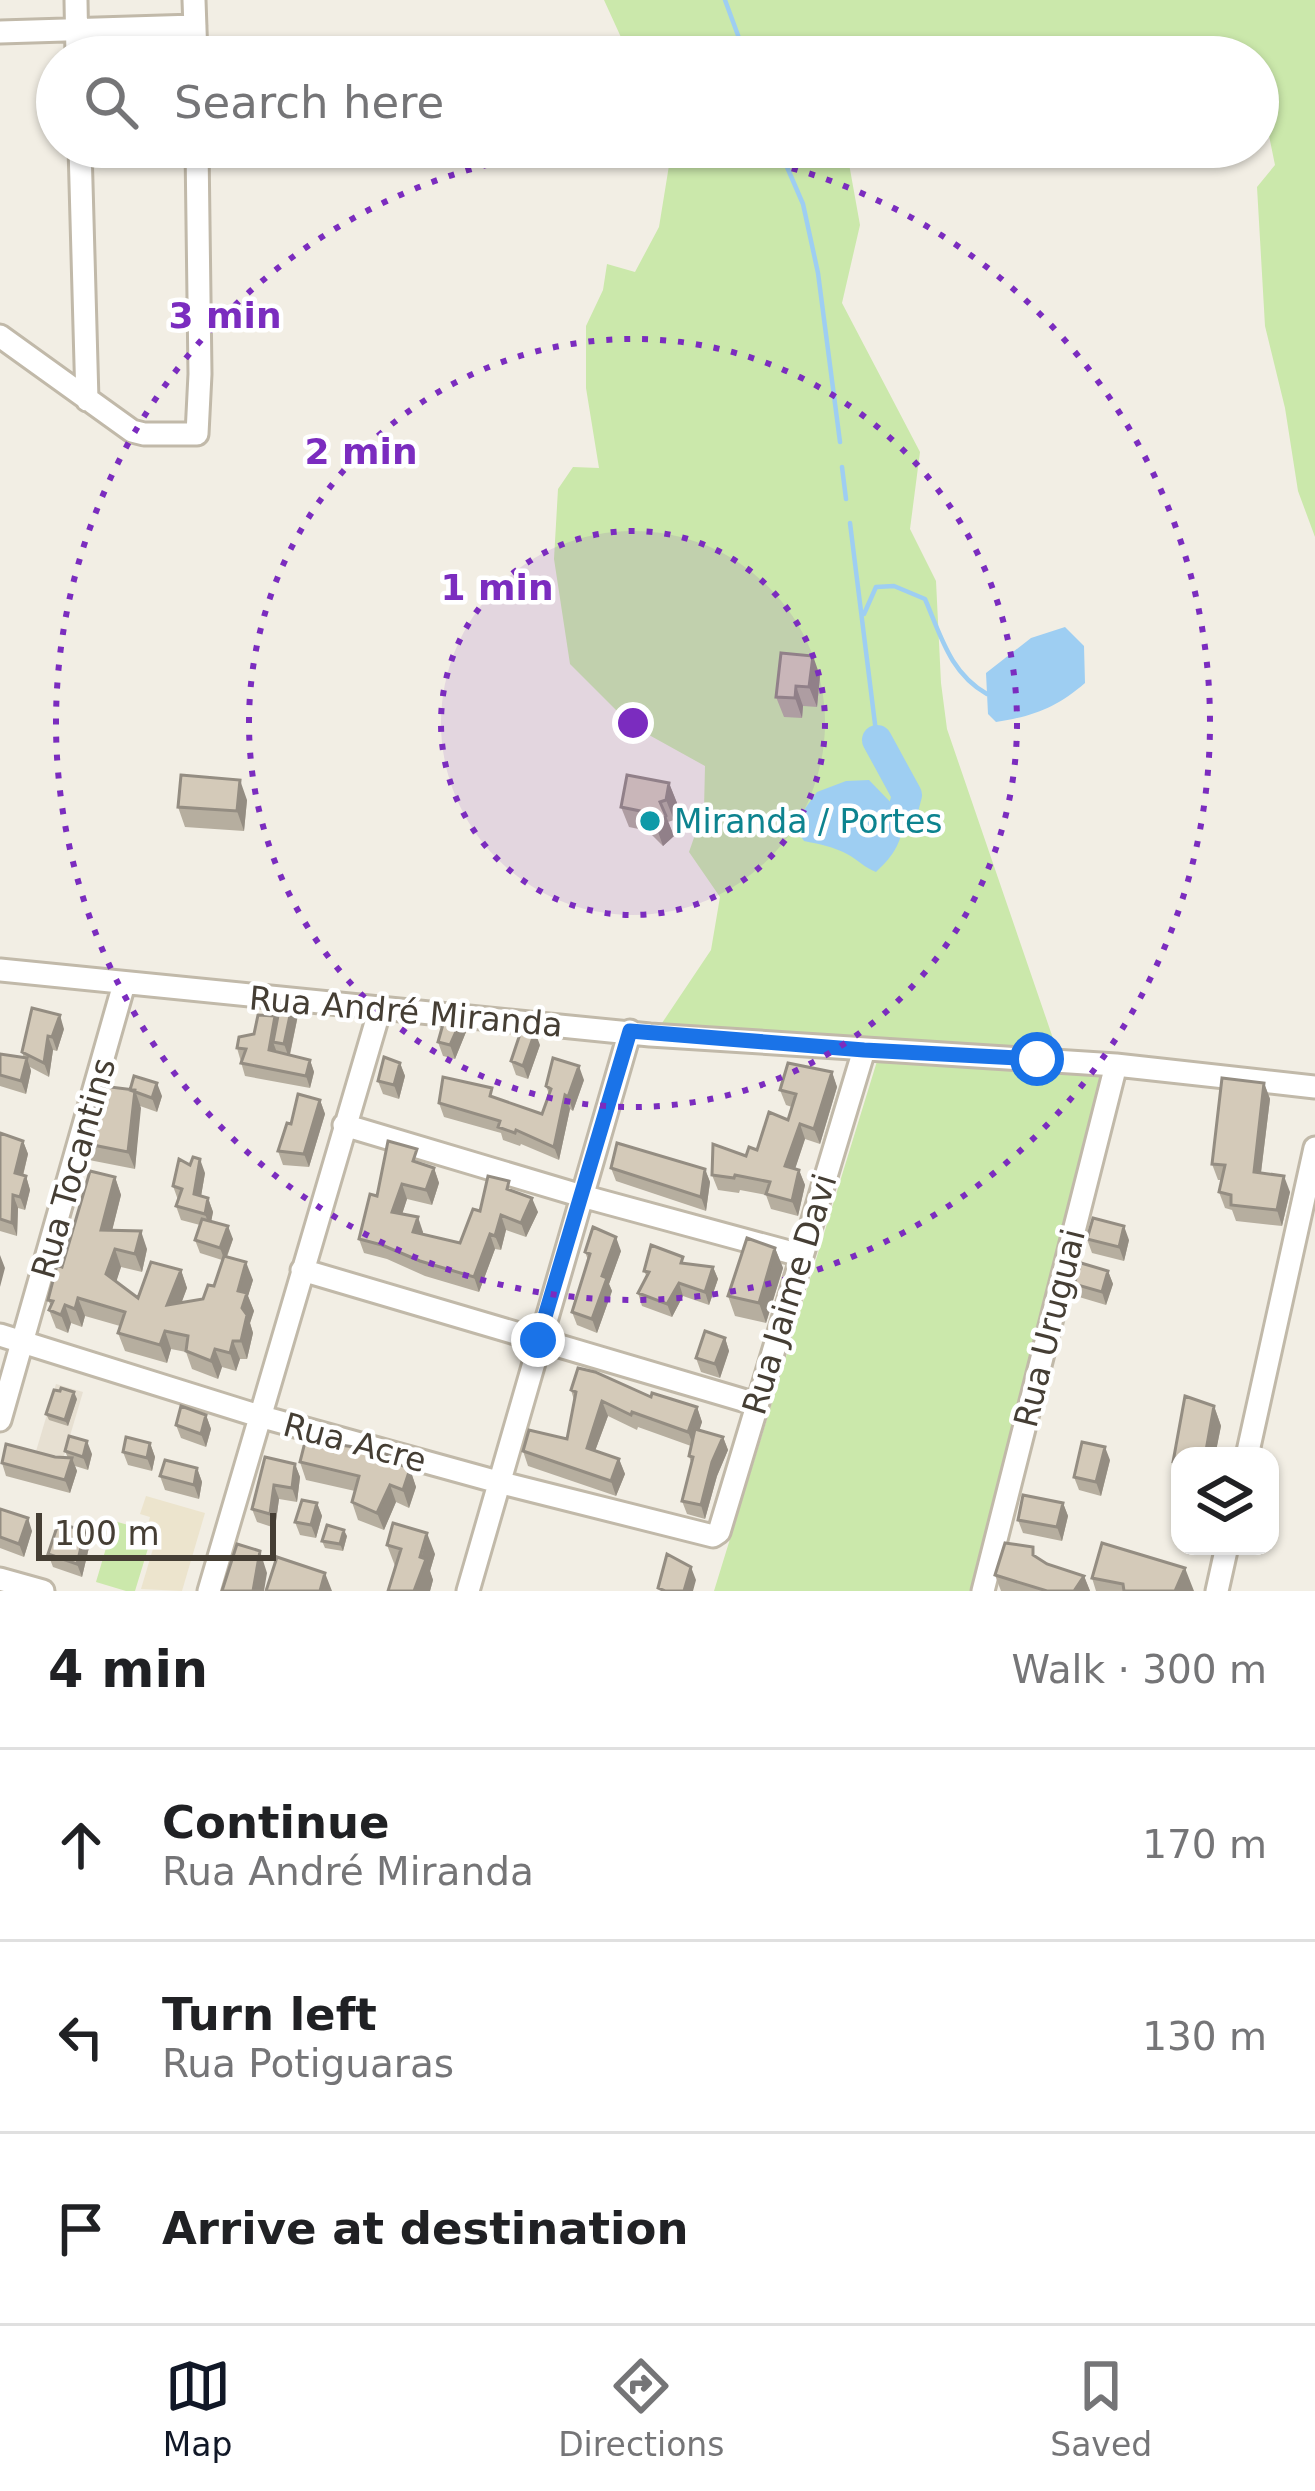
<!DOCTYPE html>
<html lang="en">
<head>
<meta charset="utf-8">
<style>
	:root { --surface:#fff; --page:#f6f6f6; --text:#202124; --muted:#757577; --line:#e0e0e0; --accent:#111827 }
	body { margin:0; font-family:"DejaVu Sans",sans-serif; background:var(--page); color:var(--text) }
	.controls { position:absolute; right:36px; bottom:36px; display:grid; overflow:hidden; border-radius:24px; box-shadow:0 3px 9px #0004 }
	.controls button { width:108px; height:108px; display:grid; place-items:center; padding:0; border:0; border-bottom:3px solid var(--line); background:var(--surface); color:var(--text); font:60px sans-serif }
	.scale { position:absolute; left:36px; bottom:30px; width:240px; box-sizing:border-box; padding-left:12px; border:6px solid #453e34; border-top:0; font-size:33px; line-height:42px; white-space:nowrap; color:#453e34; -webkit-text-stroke:9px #fff; paint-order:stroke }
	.stop { position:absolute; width:36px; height:36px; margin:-27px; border:9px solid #1a73e8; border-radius:50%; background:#fff }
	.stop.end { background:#1a73e8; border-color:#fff; box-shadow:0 3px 12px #0008 }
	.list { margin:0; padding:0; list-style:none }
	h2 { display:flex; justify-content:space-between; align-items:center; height:156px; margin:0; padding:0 48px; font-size:51px }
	h2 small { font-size:39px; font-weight:400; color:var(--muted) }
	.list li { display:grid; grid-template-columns:78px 1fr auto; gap:36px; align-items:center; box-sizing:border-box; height:192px; padding:0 48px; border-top:3px solid var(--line) }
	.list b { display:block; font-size:45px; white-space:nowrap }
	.list p { margin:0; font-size:39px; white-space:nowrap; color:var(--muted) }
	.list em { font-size:39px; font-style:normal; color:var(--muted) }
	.icon { flex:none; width:66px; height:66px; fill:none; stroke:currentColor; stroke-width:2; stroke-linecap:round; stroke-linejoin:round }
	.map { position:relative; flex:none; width:1315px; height:1591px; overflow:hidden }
	.search { position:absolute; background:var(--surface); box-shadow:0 3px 9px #0004; left:36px; right:36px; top:36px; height:132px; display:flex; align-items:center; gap:30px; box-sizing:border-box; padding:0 42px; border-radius:66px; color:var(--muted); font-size:45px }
	.sheet { height:732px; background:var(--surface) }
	nav { display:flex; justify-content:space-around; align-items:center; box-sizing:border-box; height:168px; border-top:3px solid var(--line); background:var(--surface); font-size:33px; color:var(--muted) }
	nav a { display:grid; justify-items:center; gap:6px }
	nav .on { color:var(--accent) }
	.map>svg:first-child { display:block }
</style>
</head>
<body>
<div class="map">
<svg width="1315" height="1591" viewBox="0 0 1315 1591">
	<rect width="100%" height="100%" fill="#f2eee4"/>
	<path fill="#e7e0d2" d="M56,1384L83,1392L61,1466L34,1458Z"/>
	<path fill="#ece4cd" d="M146,1496L205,1513L182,1591L141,1589L158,1532L147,1528L150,1517L140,1514Z"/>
	<path fill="#cbe8ab" d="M604,0H1315V537L1298,491L1285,408L1265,326L1257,187L1275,165L1258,82V57H630Z
		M672,147H846L860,225L842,303L920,452L910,529L936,581L941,683L947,729L1058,1053L1106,1056L971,1591H714L882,1045L658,1029L711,950L720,897L689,852L704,809L705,766L631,725L570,664L554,559L558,489L573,467L599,468L586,388V326L603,290L607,264L635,272L659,227Z
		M114,1521L153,1532L135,1591H126L96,1582Z"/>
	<path fill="#9ecef2" d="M1065,627L1084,646L1085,683C1056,708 1034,716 996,722L988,714L986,673L1031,638Z
		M869,780L899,811L903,810C905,837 896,854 876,872C865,868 858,860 847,854C834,847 819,844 804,841L793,825L817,792L846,781Z"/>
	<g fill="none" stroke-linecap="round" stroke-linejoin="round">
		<path stroke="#9ecef2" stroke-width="4.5" d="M725,0L746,57
			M787,147V167L803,204L818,273L840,442
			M842,467L846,499
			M850,523L877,740
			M864,614L876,587L894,586L925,599C941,636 950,673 987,694"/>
		<path stroke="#9ecef2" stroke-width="30" d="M877,740L907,795L903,810"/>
		<defs>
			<path id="minor" d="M76,0L77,57
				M194,0L196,57
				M0,32L195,26
				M80,147L87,400
				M0,336L132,431L144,434H197L200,374L197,147
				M0,970L650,1035L1116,1065L1315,1087
				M344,1125L582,1196L800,1255
				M302,1270L756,1404
				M0,1335L259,1416L498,1482L713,1536L719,1532L864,1050
				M0,1420L124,984
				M1247,1456L1315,1148
				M0,1579L43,1591
				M209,1591L380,1009
				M468,1591L630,1031
				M983,1591L1116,1065
				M1217,1591L1227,1546"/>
		</defs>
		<use href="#minor" stroke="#c1b9a9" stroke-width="27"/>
		<use href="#minor" stroke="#fff" stroke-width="21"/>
	</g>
	<path fill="#b6ae9f" d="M781,653L820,676L817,707L803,706L802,718L784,717L776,697Z
		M669,783L677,803L674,820L668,822L674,836L663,846L648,831L629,827L621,807Z
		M247,800L244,831L185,827L178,807Z
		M293,1001L298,1015L290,1055L310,1060L314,1072L310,1088L245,1076L237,1048L275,1016L277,1022Z
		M64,1029L57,1051L53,1050L49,1077L30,1067L31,1071L26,1094L0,1086V1054L24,1058L22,1052Z
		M466,1032L455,1059L443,1056L438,1042Z
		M540,1045L528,1079L516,1075L511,1061Z
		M400,1063L405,1076L399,1099L383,1094L378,1081Z
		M832,1072L837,1087L820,1144L805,1139L795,1169L799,1170L805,1185L798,1216L771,1209L766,1195L740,1190L739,1193L718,1190L712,1175L757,1150L788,1120L792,1107L786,1105L780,1090Z
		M584,1080L573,1111L570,1109L559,1160L521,1144L520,1146L503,1140L501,1133L444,1117L439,1103L542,1114L549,1094L546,1086Z
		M1264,1083L1270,1099L1261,1173L1290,1192L1282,1226L1236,1221L1232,1210L1225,1208L1219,1192L1222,1180H1218L1212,1164Z
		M102,1086L162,1096L157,1112L140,1106L135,1169L89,1160L83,1143Z
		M320,1100L325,1114L309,1167L283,1165L278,1151L291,1124Z
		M0,1133L23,1141L28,1154L23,1176H26L30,1190L25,1210L18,1208L17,1236L0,1231Z
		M422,1164L434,1168L439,1183L432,1205L407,1199L402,1214L423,1232V1234L460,1243L480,1211L512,1191L538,1212L526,1237L506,1230L501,1250L495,1249L479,1292L425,1276L387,1259L364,1253L359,1239L377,1196Z
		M611,1168L705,1169L710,1182L706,1211L616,1181Z
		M205,1173L201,1196L208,1198L213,1212L211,1221L233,1239L227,1257L253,1280L248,1296L254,1311L250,1323L253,1333L247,1359H240L236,1371L222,1367L218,1379L192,1369L186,1352L171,1349L167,1363L125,1351L118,1333L120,1326L85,1316L82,1327L71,1323L68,1333L56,1328L49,1310L51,1306L48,1300L62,1267L115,1177L121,1195L112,1230L147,1249L142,1272L121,1267L116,1281L138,1298L181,1270L187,1288L181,1303L203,1299L214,1286L222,1260L200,1253L195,1240L200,1225L181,1220L176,1206L178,1200L173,1186Z
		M1087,1239L1129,1240L1124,1261L1092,1253Z
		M775,1248L783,1268L766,1323L735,1316L728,1296Z
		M621,1251L609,1284L612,1291L597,1333L577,1325L572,1312L588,1260L585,1252Z
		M685,1263L713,1267L718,1279L709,1305L683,1296L672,1317L642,1306L638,1293L647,1277L644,1271Z
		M1108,1271L1113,1284L1106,1305L1079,1297L1074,1284Z
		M725,1338L729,1351L720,1378L701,1372L696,1358Z
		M571,1390L651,1397L697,1407L702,1422L699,1430L723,1437L728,1450L717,1476L705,1519L687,1514L682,1501L691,1462L689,1456L691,1446L638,1427L637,1430L608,1416L595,1451L619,1459L625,1474L616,1496L528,1466L523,1451L567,1439L574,1400Z
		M1185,1396L1214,1406L1221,1426L1215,1456H1180V1481L1173,1462Z
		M77,1399L68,1426L49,1420L46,1414Z
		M206,1415L211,1429L206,1447L181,1438L176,1425Z
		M150,1443L155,1457L152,1471L128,1465L123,1452Z
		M339,1449L395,1457L398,1464L410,1469L416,1487L409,1508L396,1502L384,1530L358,1520L352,1502L355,1491L306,1480L300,1462Z
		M65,1451L92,1454L88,1470L75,1466L77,1471L70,1493L6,1476L2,1463L55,1457L68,1458Z
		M1110,1460L1101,1496L1079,1490L1074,1477Z
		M295,1464L300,1477L297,1502L279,1499L275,1528L257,1522L252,1509Z
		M197,1468L202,1482L199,1499L165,1490L160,1476Z
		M317,1503L322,1516L316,1538L300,1535L295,1522Z
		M1063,1503L1068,1516L1062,1541L1023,1533L1018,1520Z
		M0,1509L32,1531L24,1557L0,1548Z
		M85,1530L90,1543L82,1577L53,1567L48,1554Z
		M347,1536L343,1551L325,1548L322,1541Z
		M387,1545L435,1554L430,1571L433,1580L430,1591H388L395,1566Z
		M1036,1557L1047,1564L1084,1576L1090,1591H1001L995,1575Z
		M1092,1578L1194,1591H1096Z"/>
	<path fill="#948d82" d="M813,656L820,676L817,707L809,687Z
		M796,686L803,706L802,718L795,698Z
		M240,780L247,800L244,831L237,811Z
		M669,783L677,803L674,820L666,800Z
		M666,816L674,836L663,846L656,826Z
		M293,1001L298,1015L289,1058L284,1044Z
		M60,1015L64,1029L57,1051L52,1037Z
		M275,1016L279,1029L273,1042L276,1050L274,1063L269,1050Z
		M462,1018L466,1032L455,1059L450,1045Z
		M535,1032L540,1045L528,1079L523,1066Z
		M48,1036L53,1050L49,1077L44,1063Z
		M27,1058L31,1071L26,1094L21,1081Z
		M310,1060L314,1072L310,1088L306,1076Z
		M400,1063L405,1076L399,1099L394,1085Z
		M579,1066L584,1080L573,1111L568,1097Z
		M832,1072L837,1087L820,1144L814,1129Z
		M157,1083L162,1096L157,1112L152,1098Z
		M1264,1083L1270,1099L1259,1188L1254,1172Z
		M135,1090L141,1108L135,1169L128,1152Z
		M565,1095L570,1109L559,1160L554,1147Z
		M320,1100L325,1114L309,1167L304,1154Z
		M800,1124L805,1139L791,1181L785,1166Z
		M23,1141L28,1154L20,1187L15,1173Z
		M200,1159L205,1173L199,1208L194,1194Z
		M434,1168L439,1183L432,1205L426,1190Z
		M705,1169L710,1182L706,1211L701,1197Z
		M799,1170L805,1185L798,1216L792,1201Z
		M26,1176L30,1190L25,1210L20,1197Z
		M1284,1176L1290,1192L1282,1226L1277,1210Z
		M115,1177L121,1195L108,1247L101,1230Z
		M402,1184L407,1199L398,1227L392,1212Z
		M13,1195L18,1208L17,1236L12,1223Z
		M208,1198L213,1212L210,1228L205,1214Z
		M532,1198L538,1212L526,1237L521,1223Z
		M501,1215L506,1230L501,1250L495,1236Z
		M418,1217L423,1232L419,1246L413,1232Z
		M228,1226L233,1239L225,1261L220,1248Z
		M1124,1226L1129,1240L1124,1261L1119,1247Z
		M141,1231L147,1249L142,1272L135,1254Z
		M490,1234L495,1249L479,1292L474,1277Z
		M616,1237L621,1251L609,1284L612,1291L597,1333L592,1319L602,1276Z
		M775,1248L783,1268L766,1323L759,1303Z
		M115,1249L121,1267L113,1292L106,1274Z
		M0,1255L5,1268L0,1287Z
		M246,1262L253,1280L248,1296L254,1311L250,1323L253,1333L247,1359L241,1341L238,1291Z
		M713,1267L718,1279L709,1305L705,1292Z
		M181,1270L187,1288L174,1323L167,1305Z
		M1108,1271L1113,1284L1106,1305L1102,1292Z
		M679,1283L683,1296L672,1317L667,1304Z
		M78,1298L85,1316L82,1327L75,1309Z
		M65,1305L71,1323L68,1333L61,1315Z
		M165,1331L171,1349L167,1363L160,1345Z
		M725,1338L729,1351L720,1378L715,1364Z
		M233,1341L240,1359L236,1371L230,1353Z
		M215,1349L222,1367L218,1379L211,1361Z
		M74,1392L77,1399L68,1426L65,1420Z
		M602,1401L608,1416L595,1451L587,1448Z
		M1214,1406L1221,1426L1215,1456H1205Z
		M697,1407L702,1422L694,1447L688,1432Z
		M206,1415L211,1429L206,1447L201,1434Z
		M723,1437L728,1450L717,1476L705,1519L701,1505L712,1462Z
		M87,1441L92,1454L88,1470L83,1457Z
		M150,1443L155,1457L152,1471L147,1458Z
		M1105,1447L1110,1460L1101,1496L1096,1482Z
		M72,1458L77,1471L70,1493L65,1480Z
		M619,1459L625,1474L616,1496L611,1481Z
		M295,1464L300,1477L297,1502L292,1488Z
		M197,1468L202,1482L199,1499L194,1485Z
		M410,1469L416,1487L409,1508L403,1490Z
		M274,1485L279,1499L275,1528L270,1514Z
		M390,1485L396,1502L384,1530L377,1513Z
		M317,1503L322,1516L316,1538L311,1525Z
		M1063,1503L1068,1516L1062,1541L1057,1527Z
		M28,1518L32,1531L24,1557L19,1544Z
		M85,1530L90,1543L82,1577L77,1564Z
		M344,1530L347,1536L343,1551L340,1544Z
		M427,1533L435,1554L430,1571L433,1580L430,1591H414Z
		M260,1551L267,1573L264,1591H253Z
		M691,1567L696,1580L693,1591H684Z
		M1185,1568L1194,1591H1175Z
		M325,1573L332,1591H320Z
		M1084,1576L1090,1591H1074Z"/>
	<path fill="#d4cab9" stroke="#948d82" stroke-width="3" d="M781,653L813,656L809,687L796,686L795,698L776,697Z
		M181,775L240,780L237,811L178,807Z
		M627,775L669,783L666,800L660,802L666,816L656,826L640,811L621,807Z
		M281,1000L293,1001L284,1044L273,1042Z
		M32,1008L60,1015L52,1037L48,1036L44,1063L22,1052Z
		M258,1015L275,1016L269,1050L310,1060L306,1076L241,1063L246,1049L237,1048L239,1037L254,1034Z
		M445,1017L462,1018L450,1045L438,1042Z
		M521,1031L535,1032L523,1066L511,1061Z
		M0,1054L27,1058L21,1081L0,1075Z
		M384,1057L400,1063L394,1085L378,1081Z
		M553,1058L579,1066L568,1097L565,1095L554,1147L516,1130L515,1133L498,1127L500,1121L439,1103L443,1077L492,1088L490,1096L542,1114L551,1089L546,1086Z
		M788,1063L832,1072L814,1129L800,1124L785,1166L799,1170L792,1201L766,1194L770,1182L735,1175L734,1178L712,1175L713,1144L746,1156L749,1147L757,1150L769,1112L788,1120L796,1094L780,1090Z
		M134,1076L157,1083L152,1098L130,1090Z
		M1222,1078L1264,1083L1254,1172L1284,1176L1277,1210L1231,1205V1195L1219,1192L1225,1165L1212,1164Z
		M102,1086L135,1090L128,1152L83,1143Z
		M298,1094L320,1100L304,1154L278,1151L287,1123L291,1124Z
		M0,1133L23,1141L15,1173L26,1176L20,1197L13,1195L12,1223L0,1219Z
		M388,1141L417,1149L413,1161L434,1168L426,1190L402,1184L392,1212L418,1217L413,1232L460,1243L473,1209L480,1211L488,1176L509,1181L507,1189L532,1198L521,1223L501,1215L495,1236L490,1234L474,1277L420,1261L382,1245L359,1239L370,1194L377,1196Z
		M617,1143L705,1169L701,1197L611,1168Z
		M193,1157L200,1159L194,1194L208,1198L205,1214L176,1206L182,1189L173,1186L179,1159L190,1165Z
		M90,1171L115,1177L101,1230L141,1231L135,1254L115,1249L106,1274L138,1298L151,1262L181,1270L167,1305L203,1299L208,1285L214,1286L224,1256L246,1262L238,1291L247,1293L242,1308L247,1315L241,1341H233L230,1353L215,1349L211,1361L186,1351L188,1336L165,1331L160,1345L118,1333L125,1312L78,1298L75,1309L65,1305L61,1315L49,1310L53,1301L48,1300L57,1265L62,1267Z
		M1093,1218L1124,1226L1119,1247L1087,1239Z
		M202,1219L228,1226L220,1248L195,1240Z
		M593,1227L616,1237L602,1276L607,1278L592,1319L572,1312L590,1254L585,1252Z
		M747,1238L775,1248L759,1303L728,1296Z
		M651,1245L683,1257L681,1263L713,1267L705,1292L679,1283L667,1304L638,1293L649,1272L644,1271Z
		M1081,1263L1108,1271L1102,1292L1074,1284Z
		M705,1331L725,1338L715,1364L696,1358Z
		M578,1368L595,1372L651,1397L652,1393L697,1407L688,1432L632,1412L631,1415L602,1401L587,1448L619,1459L611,1481L523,1451L529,1430L567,1439L576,1392L571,1390Z
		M61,1388L74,1392L65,1420L46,1414L54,1390L60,1391Z
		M1185,1396L1214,1406L1205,1456H1180V1464L1173,1462Z
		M181,1406L206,1415L201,1434L176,1425Z
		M695,1429L723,1437L712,1462L701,1505L682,1501L693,1457L689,1456Z
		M69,1436L87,1441L83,1457L65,1451Z
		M126,1437L150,1443L147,1458L123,1452Z
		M305,1442L339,1449L340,1445L369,1449L395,1457L394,1462L410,1469L403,1490L390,1485L377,1513L352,1502L359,1476L300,1462Z
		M1082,1442L1105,1447L1096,1482L1074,1477Z
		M6,1444L55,1457L72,1458L65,1480L2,1463Z
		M265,1457L295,1464L292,1488L274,1485L270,1514L252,1509Z
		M165,1460L197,1468L194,1485L160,1476Z
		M1023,1495L1063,1503L1057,1527L1018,1520Z
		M302,1500L317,1503L311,1525L295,1522Z
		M0,1509L28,1518L19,1544L0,1537Z
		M393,1523L427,1533L420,1557L426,1559L414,1591H388L401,1549L387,1545Z
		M58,1524L85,1530L77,1564L48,1554Z
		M327,1525L344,1530L340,1544L322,1541Z
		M1005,1543L1033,1547V1555L1047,1564L1084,1576L1074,1591H1047L995,1575Z
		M1102,1543L1185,1568L1175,1591H1124L1123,1584L1092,1578Z
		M237,1544L260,1551L253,1591H222Z
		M667,1554L691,1567L684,1591H665L658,1588Z
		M277,1557L325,1573L320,1591H266Z"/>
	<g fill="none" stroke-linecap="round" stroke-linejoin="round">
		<path stroke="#1a73e8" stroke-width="15" d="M538,1340L630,1031L864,1050L1037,1059"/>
	</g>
	<circle cx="633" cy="723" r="192" fill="#7b2cbf" fill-opacity=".12"/>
	<g fill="none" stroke="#7b2cbf" stroke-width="6" stroke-dasharray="6 12">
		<circle cx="633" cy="723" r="192"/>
		<circle cx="633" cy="723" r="384"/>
		<path d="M668 147A577 577 0 1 1 598 147"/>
	</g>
	<circle fill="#0f9aa8" stroke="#fff" stroke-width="4.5" cx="650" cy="821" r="12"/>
	<g text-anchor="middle" stroke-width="9" stroke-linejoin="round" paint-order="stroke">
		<g font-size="33" fill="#0d838f" stroke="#fff" text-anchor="start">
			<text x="674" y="833">Miranda / Portes</text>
		</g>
		<g font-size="33" fill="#453e34" stroke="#fff">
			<text transform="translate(406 1011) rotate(5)" y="12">Rua André Miranda</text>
			<text transform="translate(73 1168) rotate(-74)" y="12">Rua Tocantins</text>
			<text transform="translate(789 1294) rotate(-73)" y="12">Rua Jaime Davi</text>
			<text transform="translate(1049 1328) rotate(-76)" y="12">Rua Uruguai</text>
			<text transform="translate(355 1442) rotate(15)" y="12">Rua Acre</text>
		</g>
	</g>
	<circle cx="633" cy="723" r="18" fill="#7b2cbf" stroke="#fff" stroke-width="6"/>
	<g font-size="36" text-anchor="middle" font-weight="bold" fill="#7b2cbf" stroke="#fff" stroke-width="9" stroke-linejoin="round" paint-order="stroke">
		<text x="225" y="328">3 min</text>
		<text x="361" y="464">2 min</text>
		<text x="497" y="600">1 min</text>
	</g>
</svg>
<div class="controls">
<button><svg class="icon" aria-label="layers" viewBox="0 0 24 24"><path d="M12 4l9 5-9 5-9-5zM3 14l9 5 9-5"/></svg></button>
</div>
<div class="scale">100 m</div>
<div class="stop" style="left:1037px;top:1059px"></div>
<div class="stop end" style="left:538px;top:1340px"></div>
<div class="search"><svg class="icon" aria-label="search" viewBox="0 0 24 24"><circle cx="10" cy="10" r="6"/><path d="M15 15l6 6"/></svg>Search here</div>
</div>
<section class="sheet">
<h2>4 min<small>Walk · 300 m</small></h2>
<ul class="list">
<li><svg class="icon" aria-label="ahead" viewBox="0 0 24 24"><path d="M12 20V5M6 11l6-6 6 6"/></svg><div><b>Continue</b><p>Rua André Miranda</p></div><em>170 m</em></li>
<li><svg class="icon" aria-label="left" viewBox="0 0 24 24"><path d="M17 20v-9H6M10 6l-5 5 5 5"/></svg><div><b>Turn left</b><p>Rua Potiguaras</p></div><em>130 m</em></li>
<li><svg class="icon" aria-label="arrive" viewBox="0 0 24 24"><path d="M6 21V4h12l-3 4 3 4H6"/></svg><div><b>Arrive at destination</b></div></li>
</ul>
</section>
<nav>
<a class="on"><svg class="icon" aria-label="map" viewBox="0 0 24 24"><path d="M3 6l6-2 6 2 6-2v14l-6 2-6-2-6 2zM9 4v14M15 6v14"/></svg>Map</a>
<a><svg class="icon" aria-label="directions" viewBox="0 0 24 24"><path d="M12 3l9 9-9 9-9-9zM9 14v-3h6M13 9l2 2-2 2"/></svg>Directions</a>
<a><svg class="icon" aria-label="saved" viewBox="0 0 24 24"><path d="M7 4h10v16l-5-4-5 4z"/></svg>Saved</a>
</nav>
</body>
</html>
